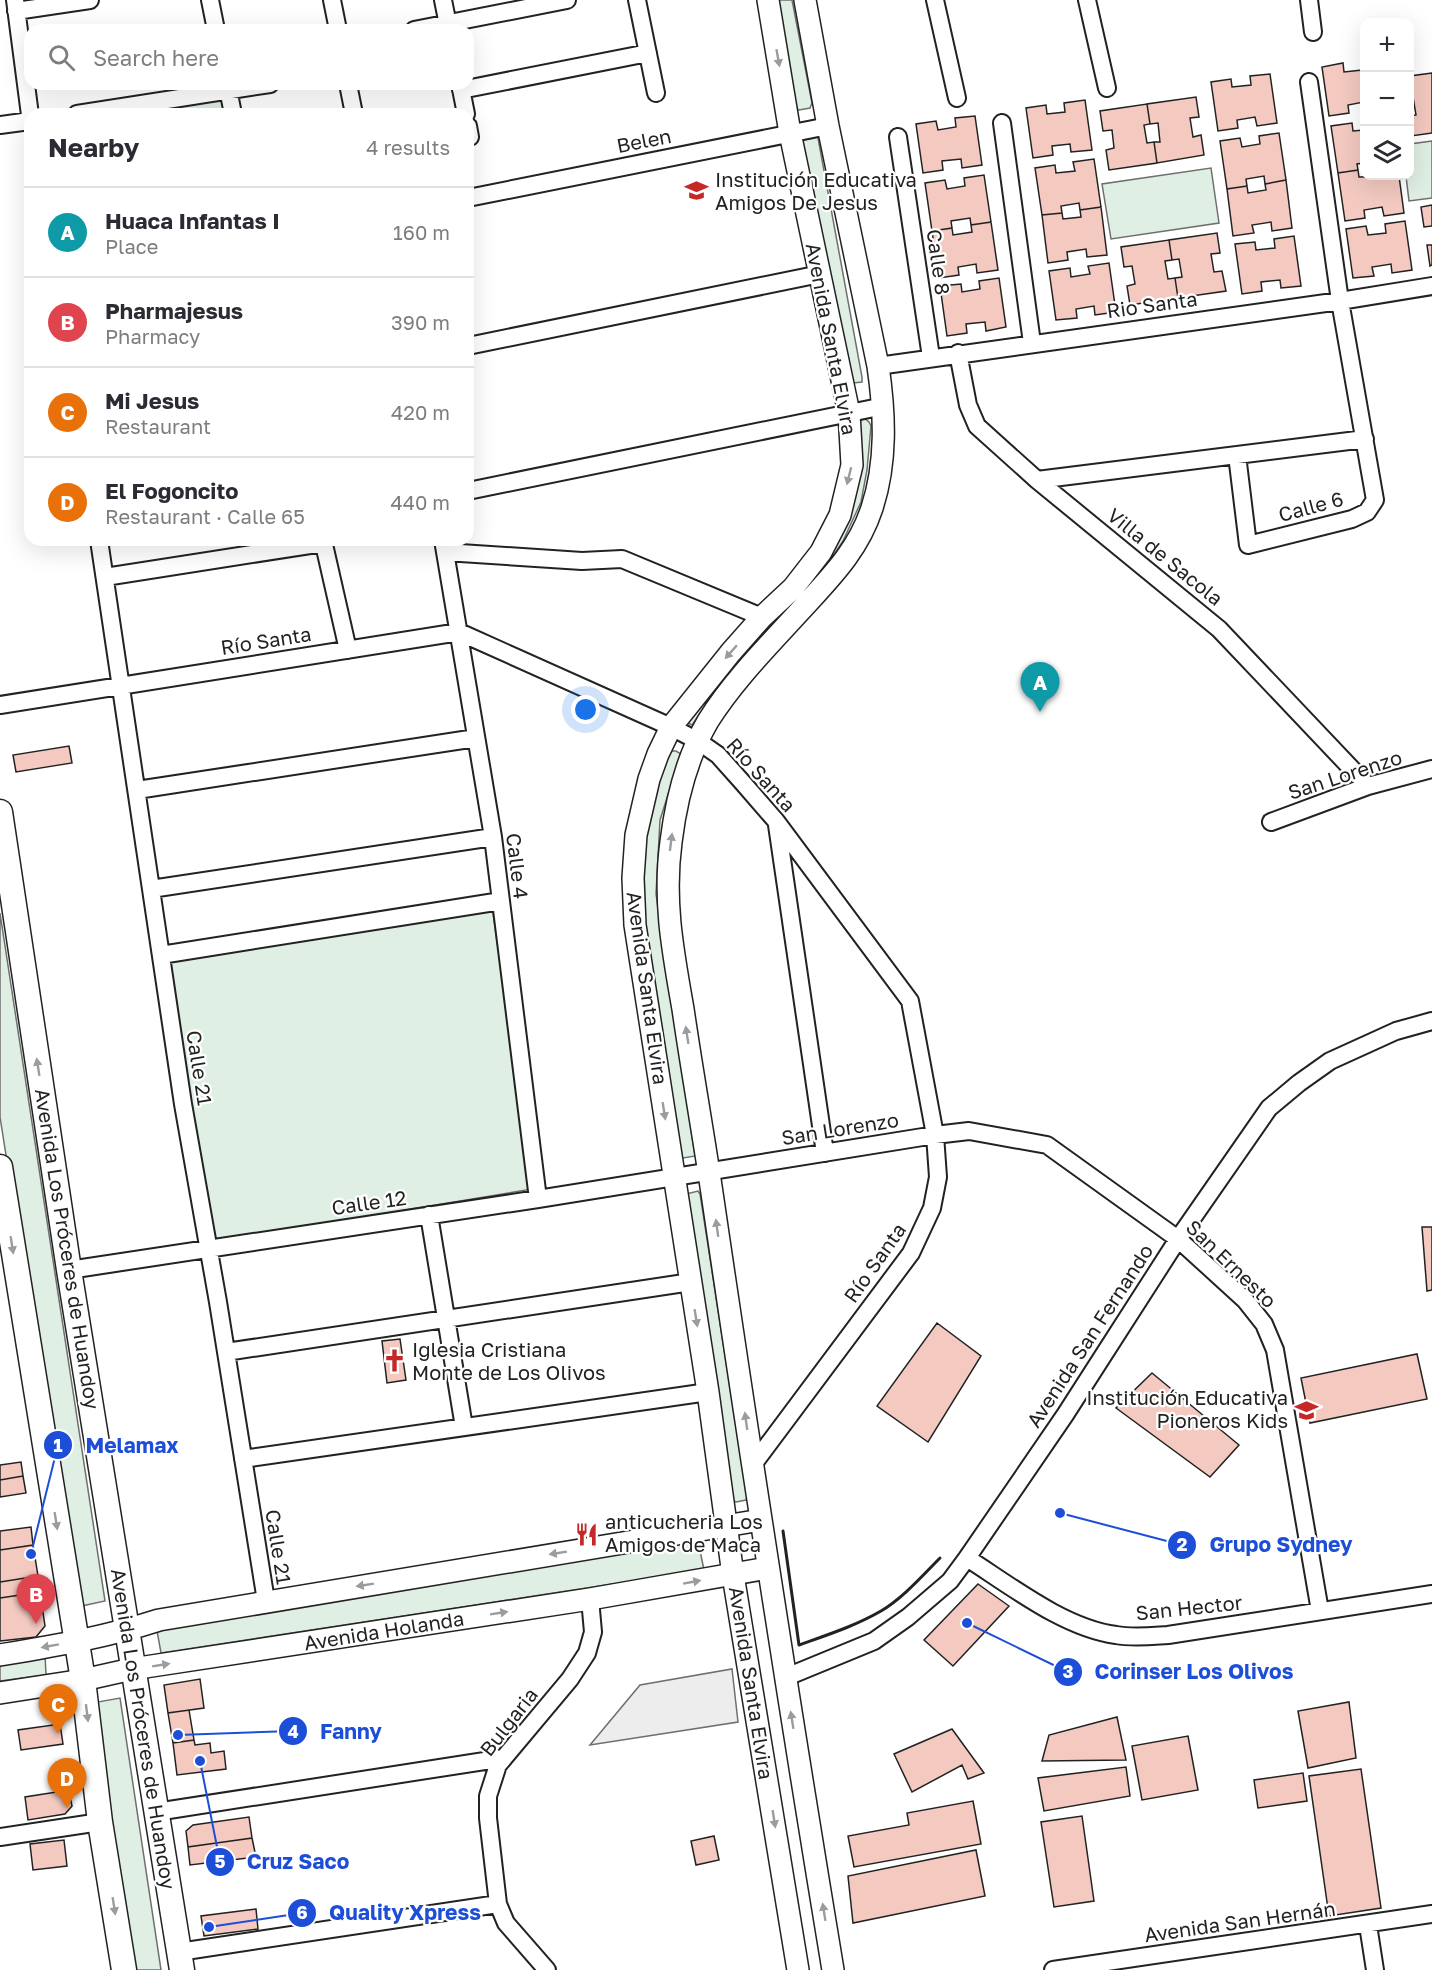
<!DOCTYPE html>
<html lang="en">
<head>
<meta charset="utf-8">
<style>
	:root { --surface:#fff; --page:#f7f7f7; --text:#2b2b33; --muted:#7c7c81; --line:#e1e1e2; --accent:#0b8043 }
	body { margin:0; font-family:"Golos Text",sans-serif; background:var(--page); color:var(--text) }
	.controls { position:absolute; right:18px; top:18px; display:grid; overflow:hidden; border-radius:12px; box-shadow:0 6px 24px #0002 }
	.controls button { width:54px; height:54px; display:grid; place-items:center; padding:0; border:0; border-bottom:2px solid var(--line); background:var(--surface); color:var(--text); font:30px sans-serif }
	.you { position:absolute; left:586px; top:710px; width:21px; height:21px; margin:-15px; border:4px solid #fff; border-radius:50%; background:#1a73e8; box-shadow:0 0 0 9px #1a73e833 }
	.badge { display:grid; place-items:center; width:39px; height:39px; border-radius:50%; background:var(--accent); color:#fff; font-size:20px; font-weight:700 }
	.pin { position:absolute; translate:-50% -50px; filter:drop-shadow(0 2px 3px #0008) }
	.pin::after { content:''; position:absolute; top:32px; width:21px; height:18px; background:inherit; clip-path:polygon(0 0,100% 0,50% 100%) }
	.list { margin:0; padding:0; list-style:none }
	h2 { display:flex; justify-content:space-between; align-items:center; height:78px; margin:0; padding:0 24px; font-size:26px }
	h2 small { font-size:20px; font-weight:400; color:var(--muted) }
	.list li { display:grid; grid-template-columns:39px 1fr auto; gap:18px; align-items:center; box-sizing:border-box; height:90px; padding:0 24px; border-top:2px solid var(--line) }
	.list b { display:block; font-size:22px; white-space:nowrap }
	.list p { margin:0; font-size:20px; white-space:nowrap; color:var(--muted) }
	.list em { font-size:20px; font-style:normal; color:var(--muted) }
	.icon { flex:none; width:33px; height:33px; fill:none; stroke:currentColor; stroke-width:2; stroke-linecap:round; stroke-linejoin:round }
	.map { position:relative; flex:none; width:1432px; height:1970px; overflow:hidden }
	.search { position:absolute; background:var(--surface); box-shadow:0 6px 24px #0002; left:24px; top:24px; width:450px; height:66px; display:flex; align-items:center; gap:15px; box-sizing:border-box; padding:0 21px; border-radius:18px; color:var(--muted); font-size:22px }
	.panel { position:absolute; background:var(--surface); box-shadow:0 6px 24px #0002; left:24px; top:108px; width:450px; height:438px; border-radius:18px }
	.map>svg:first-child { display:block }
</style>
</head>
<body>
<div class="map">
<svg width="1432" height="1970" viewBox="0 0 1432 1970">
	<rect width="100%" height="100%" fill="#fff"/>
	<path fill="#e0efe3" stroke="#6f6f6f" stroke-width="1.5" d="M774,0H792L812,103L810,108L799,110L795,107Z
		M223,98L227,114H109Z
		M814,135L818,138L862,377V382L853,383L802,139Z
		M1432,141V198L1409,201L1406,176H1410V144Z
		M1211,168L1219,223L1111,239L1102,184Z
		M864,418L869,422L871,426L867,470L861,502L843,541L821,574L723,681L692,725L686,722L828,550L856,422Z
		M672,751H676L681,754L660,820L656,894L695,1156L678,1159L640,903L645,830L658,779L669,753Z
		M492,906L532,1189L212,1242L169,959Z
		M0,913L105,1601L77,1607L0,1117Z
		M698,1191L700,1194L747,1497L746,1500L736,1502L731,1500L686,1194Z
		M698,1541L704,1570L161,1653L156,1625Z
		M45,1654L46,1675L0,1681V1661Z
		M120,1698L161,1970H134L92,1703Z"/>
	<path fill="#ededed" stroke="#6f6f6f" stroke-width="1.5" d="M732,1669L738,1722L590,1745L640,1685Z"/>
	<path fill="#f3c9c0" stroke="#222" stroke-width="1.5" d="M1361,61H1364V102L1348,105L1349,113L1329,116L1322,67L1343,63L1344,72L1362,70Z
		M1432,73V133L1411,136L1410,116L1416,115L1413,97H1410V76Z
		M1270,74L1277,123L1257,126L1255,117L1237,120L1238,128L1218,131L1211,82L1231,79L1232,87L1251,85L1250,76Z
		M1196,97L1199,117L1190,118L1193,137L1201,135L1204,155L1157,163L1154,142H1160L1158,123L1150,124L1147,104Z
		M1085,100L1092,150L1071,152L1070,144L1052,146L1053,155L1033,158L1026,108L1046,105L1047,114L1065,112L1064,103Z
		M1147,104L1150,124L1144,125L1147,143L1154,142L1157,163L1109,170L1106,150L1114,148L1112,130L1103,131L1100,111Z
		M975,116L982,165L962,168L961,159L942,161L943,170L923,173L916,124L936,121L938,130L956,127L955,118Z
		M1352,123L1353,131L1364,130V163L1357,164L1358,170L1338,173L1331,126Z
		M1279,133L1286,180L1265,184L1264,176L1246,179L1247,186L1227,189L1220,141L1240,138L1242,147L1260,144L1259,136Z
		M1094,159L1101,207L1080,210L1079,203L1061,206L1062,213L1042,215L1035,168L1055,165L1056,173L1075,171L1073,162Z
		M1358,170L1359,177L1399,176L1404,213L1384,216L1382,207L1364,210L1365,218L1345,221L1338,173Z
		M984,175L991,222L971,225L970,218L951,221L952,228L932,231L925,183L945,180L947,189L965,186L964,178Z
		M1286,180L1292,228L1272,231L1271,222L1252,225L1254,233L1233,236L1227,189L1247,186L1248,193L1266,190L1265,184Z
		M1432,205V226L1424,227L1421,207Z
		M1101,207L1107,255L1087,257L1086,249L1067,252L1068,260L1048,263L1042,215L1062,213L1063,219L1081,217L1080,210Z
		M1405,221L1412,270L1392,273L1391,264L1372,267L1374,276L1353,278L1346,229L1366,226L1368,235L1386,233L1385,224Z
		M991,222L998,270L977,273L976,264L958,267L959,275L939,278L932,231L952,228L953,235L972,232L971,225Z
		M1217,233L1220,253L1211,254L1214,272L1222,271L1226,291L1178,298L1175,278L1182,277L1179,259L1172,260L1169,240Z
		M1294,236L1301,286L1281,288L1280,280L1261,282L1262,291L1242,294L1235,244L1255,242L1256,250L1275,248L1274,239Z
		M1169,240L1172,260L1165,261L1168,279L1175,278L1178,298L1130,305L1127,286L1135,284L1132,266L1124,267L1121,247Z
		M1427,245H1432V265L1430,266Z
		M1109,263L1116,312L1095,315L1094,306L1076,309L1077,318L1056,320L1049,271L1070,268L1071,277L1090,274L1088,266Z
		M999,278L1006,327L986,331L985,322L966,324L967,333L947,336L940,286L961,284L962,292L980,289L979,281Z
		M69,746L72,763L16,772L13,755Z
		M1422,1227H1432V1290L1427,1291Z
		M937,1323L981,1356L928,1442L877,1406Z
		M400,1339L406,1380L387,1383L382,1341Z
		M1417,1354L1427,1399L1310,1423L1301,1378Z
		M1152,1373L1239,1445L1210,1477L1116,1408Z
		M21,1462L23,1476L0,1480V1465Z
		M23,1476L26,1493L0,1497V1480Z
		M31,1527L33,1545L0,1550V1531Z
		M33,1545L38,1576L0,1582V1550Z
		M38,1576L40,1592L0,1598V1582Z
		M978,1584L1009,1606L953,1666L924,1640Z
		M40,1592L45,1626L36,1637L0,1641V1598Z
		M200,1679L204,1708L168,1713L164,1685Z
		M1349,1702L1356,1758L1308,1768L1298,1711Z
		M189,1710L194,1740L173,1743L168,1713Z
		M1117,1717L1126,1760L1042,1761L1049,1735Z
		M60,1724L63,1744L21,1750L18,1730Z
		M952,1729L984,1773L968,1779L962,1765L912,1792L894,1754Z
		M1188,1736L1198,1790L1142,1800L1132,1746Z
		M194,1740L195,1745L210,1743L211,1753L224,1751L226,1769L177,1775L173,1743Z
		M1126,1767L1130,1796L1044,1811L1038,1778Z
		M1361,1769L1381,1908L1329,1916L1309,1776Z
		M1303,1773L1307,1801L1258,1808L1254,1780Z
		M69,1790L72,1806L65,1814L28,1820L25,1797Z
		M973,1801L981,1844L854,1867L848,1836L909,1825L907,1813Z
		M1082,1816L1094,1901L1054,1907L1041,1822Z
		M249,1817L252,1838L188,1847L186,1831L193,1825Z
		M714,1836L719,1860L696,1865L691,1841Z
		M252,1838L256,1857L190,1865L188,1847Z
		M64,1840L67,1866L33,1870L30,1844Z
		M976,1850L985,1896L853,1923L848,1876Z
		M256,1909L258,1929L204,1936L201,1916Z"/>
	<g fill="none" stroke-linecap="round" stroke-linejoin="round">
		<defs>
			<path id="minor" d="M15,0L30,115
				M210,0L216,30
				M332,0L338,30
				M443,0L449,30
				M637,0L656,93
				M935,0L957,98
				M1087,0L1107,88
				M1309,0L1313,32
				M16,11L90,0
				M414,30L567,0
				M227,84L233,114
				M348,84L354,114
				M460,84L466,114
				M461,90L648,53
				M77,114L270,84
				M1002,123L1032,343
				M0,125L30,121
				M468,126L470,137
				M898,137L931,357
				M468,198L828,126
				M468,346L820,274
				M958,353L968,405L977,426L1037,480L1219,629L1368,786
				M878,366L1340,301L1432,286
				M1237,455L1248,545L1352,519L1367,512L1375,500L1340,301L1309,82
				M1037,480L1365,439
				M468,491L884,406
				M99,540L183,1104L218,1302L266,1601
				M323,540L348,650
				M443,540L493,837L538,1199
				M445,552L582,561L622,559L762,617
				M105,577L323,543
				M0,705L459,632L671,727L698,741L718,755L743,783L776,821L910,1001L935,1135L938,1177L932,1208L911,1253L752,1466
				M137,790L476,738
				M1271,822L1368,786L1432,769
				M777,825L825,1153
				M151,889L493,837
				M161,955L501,901
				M429,1215L464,1427
				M69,1270L538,1199L935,1135L969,1131L1047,1145L1178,1239L1245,1300L1264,1324L1275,1350L1320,1611
				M226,1352L691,1282
				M243,1459L708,1392
				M967,1558C1011,1586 1064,1628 1116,1635C1133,1638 1151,1636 1168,1635L1432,1594
				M784,1678L874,1641L908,1617L950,1581L967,1558L1065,1415L1178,1239L1269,1108L1299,1083L1330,1061L1396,1031L1432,1021
				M156,1812L504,1758
				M0,1837L100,1822
				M1368,1925L1375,1970
				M179,1952L498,1904
				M547,1970L506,1923L498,1904L488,1818V1796L498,1765L570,1679L587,1653L593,1632L590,1599
				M1053,1970L1432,1914"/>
			<path id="tertiary" d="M768,0L790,133L849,413L852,465L840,515L821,552L793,588L762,617L731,652L671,727L658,754L649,779L636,835L633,878L635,925L708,1392L733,1575L798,1970
				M805,0L828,126L878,366C885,414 887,462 872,508C858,551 830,578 800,611C768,646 733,681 708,721C687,757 676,801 671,842C663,901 673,952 683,1009C692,1071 703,1132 712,1193C750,1452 790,1711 833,1970
				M0,1655C53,1646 107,1637 159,1620L761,1520
				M0,1693L83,1680L132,1669L590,1599L768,1568"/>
			<path id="secondary" d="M0,812L69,1270L182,1970
				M0,1167L83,1680L100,1822L124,1970"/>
		</defs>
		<use href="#minor" stroke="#222" stroke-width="20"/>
		<use href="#tertiary" stroke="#222" stroke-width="24"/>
		<use href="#secondary" stroke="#222" stroke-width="27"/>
		<use href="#minor" stroke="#fff" stroke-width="16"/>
		<use href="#tertiary" stroke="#fff" stroke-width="21"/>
		<use href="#secondary" stroke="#fff" stroke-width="24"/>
		<path stroke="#222" stroke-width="3" d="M783,1531L799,1645C827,1635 855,1626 881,1611C903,1598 922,1576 940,1558"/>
	</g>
	<defs><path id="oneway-solid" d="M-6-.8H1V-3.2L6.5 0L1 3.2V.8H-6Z" transform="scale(1.5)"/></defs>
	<g fill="#9c9c9c">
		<use href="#oneway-solid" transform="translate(778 58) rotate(80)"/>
		<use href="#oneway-solid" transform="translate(849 476) rotate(104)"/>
		<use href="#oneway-solid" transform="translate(731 652) rotate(131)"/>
		<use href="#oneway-solid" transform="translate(671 842) rotate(-83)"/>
		<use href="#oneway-solid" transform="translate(687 1035) rotate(-99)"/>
		<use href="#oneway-solid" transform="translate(38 1067) rotate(-99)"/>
		<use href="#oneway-solid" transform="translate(664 1111) rotate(81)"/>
		<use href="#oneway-solid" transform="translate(717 1228) rotate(-98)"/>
		<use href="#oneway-solid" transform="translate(12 1245) rotate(81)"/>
		<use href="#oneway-solid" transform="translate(696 1318) rotate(81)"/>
		<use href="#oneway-solid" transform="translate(746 1421) rotate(-98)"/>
		<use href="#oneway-solid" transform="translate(56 1521) rotate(81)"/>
		<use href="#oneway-solid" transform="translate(558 1553) rotate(171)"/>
		<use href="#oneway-solid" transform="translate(692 1582) rotate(-10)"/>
		<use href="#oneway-solid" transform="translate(365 1585) rotate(171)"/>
		<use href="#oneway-solid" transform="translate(499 1613) rotate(-9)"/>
		<use href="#oneway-solid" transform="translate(50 1646) rotate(170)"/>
		<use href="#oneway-solid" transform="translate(161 1665) rotate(-9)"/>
		<use href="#oneway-solid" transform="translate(87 1713) rotate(83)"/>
		<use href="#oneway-solid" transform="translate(792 1720) rotate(-99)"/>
		<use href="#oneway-solid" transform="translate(774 1819) rotate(81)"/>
		<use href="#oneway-solid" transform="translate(114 1906) rotate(81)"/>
		<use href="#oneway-solid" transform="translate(824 1912) rotate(-99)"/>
	</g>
	<defs>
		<symbol id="school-bare" viewBox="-9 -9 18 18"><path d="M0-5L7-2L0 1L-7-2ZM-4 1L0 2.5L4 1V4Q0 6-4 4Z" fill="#c62828" stroke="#fff" stroke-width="2.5" paint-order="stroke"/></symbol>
		<symbol id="church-bare" viewBox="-9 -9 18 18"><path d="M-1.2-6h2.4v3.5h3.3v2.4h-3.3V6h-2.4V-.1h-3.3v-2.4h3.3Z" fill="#c62828" stroke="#fff" stroke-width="2.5" paint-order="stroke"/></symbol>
		<symbol id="restaurant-bare" viewBox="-9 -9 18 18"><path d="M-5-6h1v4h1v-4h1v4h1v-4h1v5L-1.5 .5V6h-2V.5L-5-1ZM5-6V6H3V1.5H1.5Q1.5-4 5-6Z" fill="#c62828" stroke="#fff" stroke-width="2.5" paint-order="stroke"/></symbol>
	</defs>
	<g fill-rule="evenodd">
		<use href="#school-bare" x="680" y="174" width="33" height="33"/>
		<use href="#church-bare" x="378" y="1344" width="33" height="33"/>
		<use href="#school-bare" x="1290" y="1394" width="33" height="33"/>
		<use href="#restaurant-bare" x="570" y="1518" width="33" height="33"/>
	</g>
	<g text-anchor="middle" stroke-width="4.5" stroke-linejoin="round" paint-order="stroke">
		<g font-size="20" fill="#222" stroke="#fff">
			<text transform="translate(644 141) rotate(-11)" y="7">Belen</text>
			<text transform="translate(938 262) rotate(82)" y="7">Calle 8</text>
			<text transform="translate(1152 305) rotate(-8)" y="7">Rio Santa</text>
			<text transform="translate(831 339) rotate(79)" y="7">Avenida Santa Elvira</text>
			<text transform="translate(1311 507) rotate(-15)" y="7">Calle 6</text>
			<text transform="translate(1165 557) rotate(39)" y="7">Villa de Sacola</text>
			<text transform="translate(266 641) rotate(-9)" y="7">Río Santa</text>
			<text transform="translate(761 775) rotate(48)" y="7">Río Santa</text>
			<text transform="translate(1345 775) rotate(-18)" y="7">San Lorenzo</text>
			<text transform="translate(517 866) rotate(83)" y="7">Calle 4</text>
			<text transform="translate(647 988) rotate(82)" y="7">Avenida Santa Elvira</text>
			<text transform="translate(199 1068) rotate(81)" y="7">Calle 21</text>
			<text transform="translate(840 1129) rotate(-9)" y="7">San Lorenzo</text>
			<text transform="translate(369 1203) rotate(-8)" y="7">Calle 12</text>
			<text transform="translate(67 1249) rotate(81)" y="7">Avenida Los Próceres de Huandoy</text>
			<text transform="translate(875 1263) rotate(-55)" y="7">Río Santa</text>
			<text transform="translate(1231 1264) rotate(44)" y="7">San Ernesto</text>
			<text transform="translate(1090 1336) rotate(-57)" y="7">Avenida San Fernando</text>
			<text transform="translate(278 1547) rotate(81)" y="7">Calle 21</text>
			<text transform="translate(1189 1608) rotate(-6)" y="7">San Hector</text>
			<text transform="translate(384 1631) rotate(-9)" y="7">Avenida Holanda</text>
			<text transform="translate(751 1683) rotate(81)" y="7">Avenida Santa Elvira</text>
			<text transform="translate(509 1722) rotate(-52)" y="7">Bulgaria</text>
			<text transform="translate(143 1729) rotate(81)" y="7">Avenida Los Próceres de Huandoy</text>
			<text transform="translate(1240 1922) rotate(-8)" y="7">Avenida San Hernán</text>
		</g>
		<g font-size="20" fill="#222" stroke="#fff" text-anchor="start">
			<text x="715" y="187">Institución Educativa<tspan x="715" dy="23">Amigos De Jesus</tspan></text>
			<text x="412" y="1357">Iglesia Cristiana<tspan x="412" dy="23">Monte de Los Olivos</tspan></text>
			<text x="1288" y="1405" text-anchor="end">Institución Educativa<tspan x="1288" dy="23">Pioneros Kids</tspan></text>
			<text x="605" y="1529">anticucheria Los<tspan x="605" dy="23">Amigos de Maca</tspan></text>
		</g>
	</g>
	<path fill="none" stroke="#1d4ed8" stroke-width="2" d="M31 1554L58 1445M1060 1513L1182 1545M967 1623L1068 1672M178 1735L293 1731M200 1761L220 1862M209 1927L302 1913"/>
	<g fill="#1d4ed8" stroke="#fff" stroke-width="2">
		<circle cx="31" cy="1554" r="6"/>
		<circle cx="1060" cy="1513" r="6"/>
		<circle cx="967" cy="1623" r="6"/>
		<circle cx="178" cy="1735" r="6"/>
		<circle cx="200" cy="1761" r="6"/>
		<circle cx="209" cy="1927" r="6"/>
		<circle cx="58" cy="1445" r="15"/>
		<circle cx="1182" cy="1545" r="15"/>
		<circle cx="1068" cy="1672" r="15"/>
		<circle cx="293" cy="1731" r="15"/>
		<circle cx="220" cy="1862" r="15"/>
		<circle cx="302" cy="1913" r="15"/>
	</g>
	<g font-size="18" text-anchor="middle" font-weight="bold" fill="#fff">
		<text x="58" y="1452">1</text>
		<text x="1182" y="1551">2</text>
		<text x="1068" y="1678">3</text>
		<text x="293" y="1738">4</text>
		<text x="220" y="1868">5</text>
		<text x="302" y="1919">6</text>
	</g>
	<g font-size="21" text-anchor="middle" font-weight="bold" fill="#1d4ed8" stroke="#fff" stroke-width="4.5" stroke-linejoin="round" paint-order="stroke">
		<text x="132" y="1453">Melamax</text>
		<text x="1281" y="1552">Grupo Sydney</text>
		<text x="1194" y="1679">Corinser Los Olivos</text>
		<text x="351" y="1739">Fanny</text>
		<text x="298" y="1869">Cruz Saco</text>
		<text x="405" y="1920">Quality Xpress</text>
	</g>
</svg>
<div class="controls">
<button>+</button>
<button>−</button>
<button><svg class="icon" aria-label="layers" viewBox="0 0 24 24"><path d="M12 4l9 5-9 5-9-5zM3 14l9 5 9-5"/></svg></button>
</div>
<div class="you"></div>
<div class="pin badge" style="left:1040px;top:712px;background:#0f9aa8">A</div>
<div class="pin badge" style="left:36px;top:1624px;background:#e0444e">B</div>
<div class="pin badge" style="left:58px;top:1734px;background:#e8710a">C</div>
<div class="pin badge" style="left:67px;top:1808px;background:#e8710a">D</div>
<div class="search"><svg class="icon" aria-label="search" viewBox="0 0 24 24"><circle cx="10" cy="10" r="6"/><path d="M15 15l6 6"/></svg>Search here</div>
<section class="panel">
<h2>Nearby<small>4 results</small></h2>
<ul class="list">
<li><span class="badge" style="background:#0f9aa8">A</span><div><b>Huaca Infantas I</b><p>Place</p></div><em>160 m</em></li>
<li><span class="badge" style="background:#e0444e">B</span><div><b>Pharmajesus</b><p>Pharmacy</p></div><em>390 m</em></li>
<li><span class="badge" style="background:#e8710a">C</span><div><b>Mi Jesus</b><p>Restaurant</p></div><em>420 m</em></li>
<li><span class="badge" style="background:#e8710a">D</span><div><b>El Fogoncito</b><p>Restaurant · Calle 65</p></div><em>440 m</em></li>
</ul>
</section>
</div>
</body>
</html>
